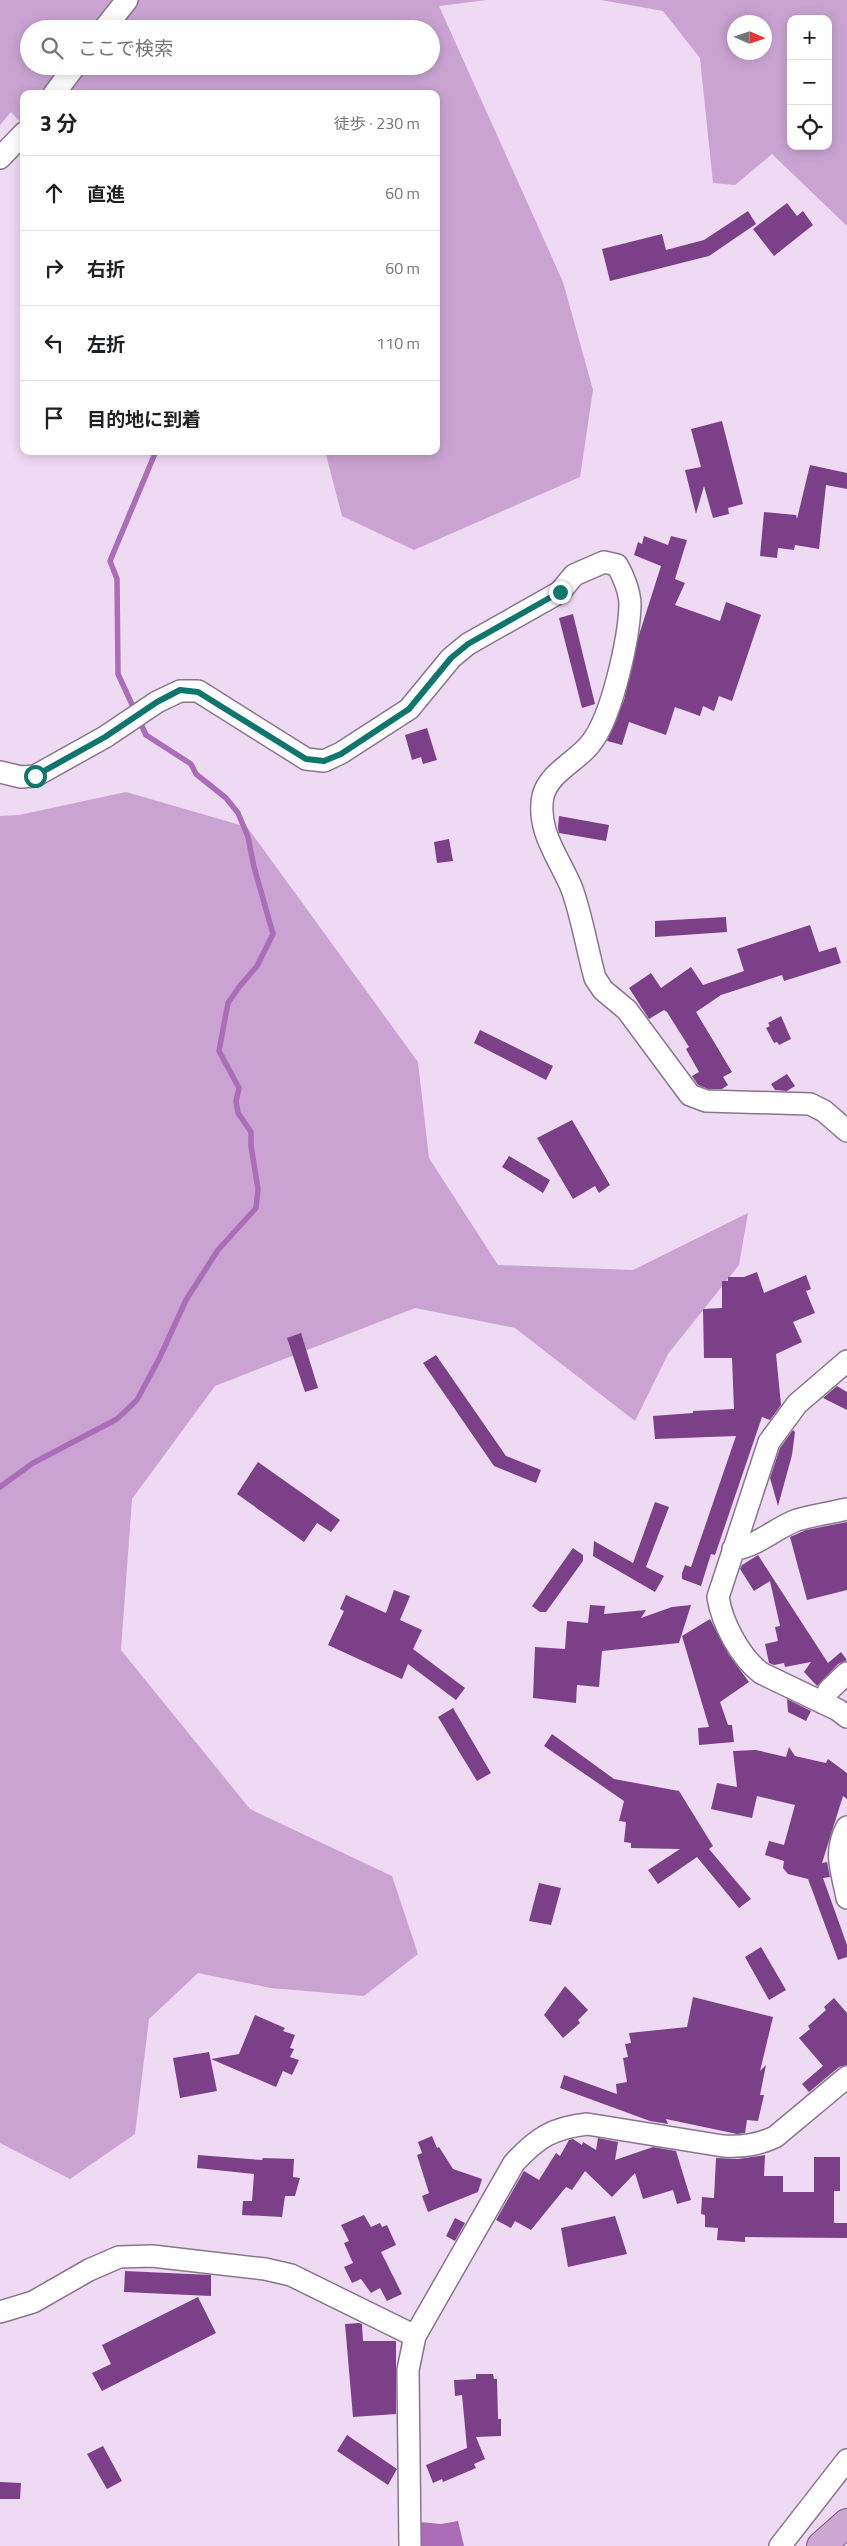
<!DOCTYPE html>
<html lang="ja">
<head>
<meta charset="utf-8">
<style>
	:root { --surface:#fff; --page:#f2f2f2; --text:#202124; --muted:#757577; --line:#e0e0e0 }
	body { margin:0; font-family:"Titillium Web","Noto Sans JP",sans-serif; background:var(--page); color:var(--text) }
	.controls { position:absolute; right:15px; top:15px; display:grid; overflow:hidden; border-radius:10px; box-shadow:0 2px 12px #0003 }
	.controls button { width:45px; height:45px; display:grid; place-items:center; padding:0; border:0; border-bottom:1px solid var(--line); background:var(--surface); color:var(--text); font:25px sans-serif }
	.compass { position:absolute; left:727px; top:15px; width:45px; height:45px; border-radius:50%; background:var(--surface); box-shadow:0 2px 12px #0003; rotate:93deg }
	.stop { position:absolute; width:15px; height:15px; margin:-11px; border:4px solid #0f766e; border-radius:50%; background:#fff }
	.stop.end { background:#0f766e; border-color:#fff; box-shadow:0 1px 5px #0008 }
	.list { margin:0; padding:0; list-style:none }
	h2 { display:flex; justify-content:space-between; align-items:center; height:65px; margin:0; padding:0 20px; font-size:21px }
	h2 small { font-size:16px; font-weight:400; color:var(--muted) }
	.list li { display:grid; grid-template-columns:32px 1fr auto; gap:15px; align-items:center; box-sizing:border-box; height:75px; padding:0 20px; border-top:1px solid var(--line) }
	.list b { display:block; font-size:19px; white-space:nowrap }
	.list em { font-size:16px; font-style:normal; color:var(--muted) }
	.icon { flex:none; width:28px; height:28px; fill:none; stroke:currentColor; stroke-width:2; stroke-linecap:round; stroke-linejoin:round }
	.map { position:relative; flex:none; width:847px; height:2546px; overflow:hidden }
	.search { position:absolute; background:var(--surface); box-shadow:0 2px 12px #0003; left:20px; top:20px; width:420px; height:55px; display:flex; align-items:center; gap:12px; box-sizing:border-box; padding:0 18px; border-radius:28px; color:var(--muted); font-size:19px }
	.panel { position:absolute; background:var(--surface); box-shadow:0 2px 12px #0003; left:20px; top:90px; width:420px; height:365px; border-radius:10px }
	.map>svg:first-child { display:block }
</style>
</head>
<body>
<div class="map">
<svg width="847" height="2546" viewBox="0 0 847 2546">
	<rect width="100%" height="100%" fill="#efdaf4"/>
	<path fill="#caa3d2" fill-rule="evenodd" d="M0,0H487L439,6L563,282L593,390L580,477L414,550L342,516L325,451H436V94H24V126L11,112L0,125ZM29,29H431V66H29Z
		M601,0H847V226L772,154L735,185L713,183L700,58L663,11ZM791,19H828V146H791ZM734,22H764V52H734Z
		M126,792L247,827L418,1062L429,1158L498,1265L633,1270L748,1213L739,1265L668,1354L635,1421L515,1328L415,1308L215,1386L132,1499L121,1650L250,1809L392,1876L418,1954L364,1996L271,1988L198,1973L149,2019L135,2134L70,2179L0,2143V816L19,815Z"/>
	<path fill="#ab6db8" d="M458,2521L464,2546H420V2522L441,2524Z"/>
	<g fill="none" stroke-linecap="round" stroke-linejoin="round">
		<path stroke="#ab6db8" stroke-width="5.5" d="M0,1487L33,1463L117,1419L137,1400L160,1357L186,1300L218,1250L256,1208L258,1189L251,1146V1132L238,1113L236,1101L239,1088L219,1051L228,1003L239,987L257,966L273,934L254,867L248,837L238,813L226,798L196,774L191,764L146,735L118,674L117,579L110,561L156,451"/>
	</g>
	<path fill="#7b4088" d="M787,203L797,216L803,211L813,225L774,256L753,229Z
		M748,211L756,224L709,256L610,281L602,249L662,234L666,250L704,240Z
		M722,421L743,504L728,508L729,514L713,518L704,486L696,514L685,470L701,467L691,429Z
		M810,465L847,473V489L826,485L819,549L795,545L794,550L778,548L777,558L760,556L764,512L796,515L797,519Z
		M644,536L668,545L671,536L687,540L675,579L685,583L675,605L720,621L726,602L761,615L732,701L719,696L714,711L703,706L700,716L675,707L666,735L629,722L622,745L607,741L624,700L639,635L661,566L634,555L638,542L642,544Z
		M573,614L595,704L582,708L559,618Z
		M427,728L437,760L423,764L421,757L412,760L405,735Z
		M559,816L609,825L606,841L559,833L558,828Z
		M449,839L453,861L437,863L434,842Z
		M726,917L727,932L655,937V921Z
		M810,925L819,952L836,947L841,963L784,981L782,975L721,995L696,1012L732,1072L723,1077L728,1085L722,1089H708L698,1085L692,1076L699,1072L686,1049L689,1047L667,1012L664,1010L649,1019L629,988L651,973L661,988L691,967L703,985L744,971L737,949Z
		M781,1016L791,1039L779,1045L777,1042L774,1043L766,1028L770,1026L768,1023Z
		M480,1030L553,1066L546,1080L474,1043Z
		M787,1074L795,1086L787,1091L775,1090L771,1084Z
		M572,1120L610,1185L599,1193L595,1186L573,1199L537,1138Z
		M509,1156L550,1180L543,1193L502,1167Z
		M757,1272L764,1293L806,1275L811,1289L806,1291L815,1313L793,1322L802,1342L776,1354L781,1405L770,1420L762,1417L715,1555L711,1554L701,1586L682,1579V1573L685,1565L691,1567L736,1436L655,1439L653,1416L693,1413V1411L734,1409L732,1358H704L703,1309L722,1308V1281H728V1277H744Z
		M301,1333L318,1388L305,1392L287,1338Z
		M436,1355L506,1456L541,1470L536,1483L494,1466L423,1363Z
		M837,1386L847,1392V1410L823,1398Z
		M793,1430L795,1432L792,1455L778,1506L770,1478L780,1448Z
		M258,1462L340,1520L331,1532L317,1523L304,1542L237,1494Z
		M655,1502L669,1507L646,1567L664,1576L655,1592L593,1556L594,1541L633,1563Z
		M847,1522V1590L807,1600L790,1537L806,1530Z
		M573,1548L583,1555V1561L546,1612H540L532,1606Z
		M758,1555L828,1663L841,1652L847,1660L838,1664L817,1686L804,1672L811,1662L785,1667L784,1663L774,1665L769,1663L765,1644L778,1641L775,1627L780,1626L770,1581L754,1591L740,1569L742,1565Z
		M394,1590L410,1596L400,1620L422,1630L413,1649L465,1688L456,1700L408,1664L402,1679L328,1645L344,1611L340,1609L346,1595L386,1613Z
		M590,1605L605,1606L604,1614L646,1610L641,1618L672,1607L691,1605L679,1643L602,1651L599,1687L577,1685L576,1703L533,1698L535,1647L565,1649L567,1621L588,1623Z
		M710,1619L729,1655L749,1682L720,1702L728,1725H732L734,1742L699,1745L698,1728L709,1727L682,1636Z
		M787,1699L811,1711L806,1721L788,1712Z
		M453,1708L491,1773L477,1781L438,1717Z
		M552,1734L614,1779L679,1791L713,1846L709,1849L751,1899L739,1908L697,1857L658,1884L648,1870L680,1849L631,1848V1843L624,1842L626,1822L619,1821L624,1801L544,1746Z
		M789,1747L795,1756L826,1763L828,1759L847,1773V1799L843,1796L822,1863L827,1862L830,1877L823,1878L847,1945V1957L838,1960L808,1879L788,1874L783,1868L784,1861L765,1855L769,1841L784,1845L795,1805L757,1796L752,1818L711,1809L717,1783L737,1787L733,1751L756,1750L786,1757Z
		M539,1883L561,1888L551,1925L529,1921Z
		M761,1947L786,1990L769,2000L745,1957Z
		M565,1986L588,2010L578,2020L580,2023L563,2038L544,2015Z
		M693,1997L773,2017L760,2071L766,2065L760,2095H764L758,2121L747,2120L745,2133L737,2134L666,2119L668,2124L650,2121L560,2088L564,2075L617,2094L616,2084L627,2082L623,2058L628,2057L625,2044L631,2043L629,2033L687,2027Z
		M834,1998L847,2013V2065L839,2067L809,2092L802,2084L823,2066L799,2038L810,2029L808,2026L826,2010L824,2007Z
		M255,2015L285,2028L283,2031L295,2035L290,2048L294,2049L290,2057L299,2060L292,2075L283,2071L276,2087L211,2059L239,2054Z
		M209,2052L217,2091L180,2098L173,2058Z
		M432,2136L437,2148L439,2147L453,2169L482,2179L478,2192L428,2212L422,2196L429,2193L417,2155L422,2153L418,2142Z
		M598,2138L618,2142L615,2160L653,2147L676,2151L691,2200L677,2204L673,2190L643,2199L635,2173L612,2197L585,2171L572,2190L566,2187L531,2230L515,2221L511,2228L496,2220L524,2171L539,2180L556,2153L560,2156L569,2140L573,2139L582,2145L583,2142L596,2150Z
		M198,2155L262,2160L263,2158L294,2159L293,2177L300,2178L295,2196H285L282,2217L242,2215L243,2201H252L254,2174L197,2168Z
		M765,2155L764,2176H783V2192H814V2157H840V2191H834V2223H847V2238L745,2237V2242L717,2240L718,2228L705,2227V2215L701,2214L702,2197L714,2198L716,2158L738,2159Z
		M364,2215L371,2227L380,2223L382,2227L387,2225L396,2245L381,2252L402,2294L387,2301L380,2288L371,2293L361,2279L352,2283L344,2267L353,2263L344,2243L349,2241L341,2225Z
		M615,2216L627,2254L568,2267L561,2228Z
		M455,2218L465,2223L455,2241L446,2236Z
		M125,2271L211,2275V2296L124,2292Z
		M198,2297L216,2333L102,2391L92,2373L111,2364L102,2345Z
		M359,2323L362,2324L363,2341H396V2414L353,2417L345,2324Z
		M476,2374H493L494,2379H497L498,2419H501V2436L476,2437L485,2459L474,2464L476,2468L443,2482L442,2479L433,2483L426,2465L467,2448L462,2395L455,2396L454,2380L476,2379Z
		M347,2435L397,2469L388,2485L337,2451Z
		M103,2446L122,2481L107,2489L87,2454Z
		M0,2482L21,2483L20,2499H0Z"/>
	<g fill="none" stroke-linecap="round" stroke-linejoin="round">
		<defs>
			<path id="minor" d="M104,29L127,0
				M54,94L75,66
				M0,158L24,133
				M0,772L21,777L35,776L105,737L157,702L180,691H198L306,759L324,761L341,753L409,709L451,658L468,644L560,592L574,575L604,562L617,565C623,575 630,592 630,605C629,638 612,717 591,743C578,761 549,772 543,796C536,831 560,859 572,889C582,917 587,949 595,978L603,990L627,1010L690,1095L706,1101L810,1104L824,1111L847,1131
				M847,1361L797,1404L769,1442L718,1597C722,1623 740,1657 761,1673L838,1710L847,1717
				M733,1549C753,1549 777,1527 797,1520C813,1515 831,1513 847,1509
				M823,1703L829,1690L847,1673
				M847,1827C833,1853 842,1870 847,1898
				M0,2312L33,2302L89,2270L119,2257L152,2256L265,2269L291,2275L415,2336
				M410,2546L408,2370L415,2336L514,2163C537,2138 552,2128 587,2124L723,2146C743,2147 757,2145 775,2137L847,2077
				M780,2546L847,2460"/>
			<path id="primary" d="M821,2546L847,2523"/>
		</defs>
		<use href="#minor" stroke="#89768d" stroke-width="24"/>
		<use href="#primary" stroke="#7d5485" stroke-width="30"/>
		<use href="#minor" stroke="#fff" stroke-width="21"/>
		<use href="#primary" stroke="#cca9d3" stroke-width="28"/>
	</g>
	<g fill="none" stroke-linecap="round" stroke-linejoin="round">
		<path stroke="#0f766e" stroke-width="6" d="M35,776L105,737L157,702L180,690L198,692L306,759L324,761L341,754L409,709L451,658L468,644L560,592"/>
	</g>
</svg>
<div class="controls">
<button>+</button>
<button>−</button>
<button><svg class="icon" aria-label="locate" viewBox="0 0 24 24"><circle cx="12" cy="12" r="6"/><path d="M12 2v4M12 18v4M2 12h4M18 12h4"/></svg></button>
</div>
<svg class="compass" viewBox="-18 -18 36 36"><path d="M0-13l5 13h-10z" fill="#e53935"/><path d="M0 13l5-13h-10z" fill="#757577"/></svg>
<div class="stop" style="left:35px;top:776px"></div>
<div class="stop end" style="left:560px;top:592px"></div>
<div class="search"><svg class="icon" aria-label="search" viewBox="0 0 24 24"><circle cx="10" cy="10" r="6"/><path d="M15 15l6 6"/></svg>ここで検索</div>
<section class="panel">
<h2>3 分<small>徒歩 · 230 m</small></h2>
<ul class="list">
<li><svg class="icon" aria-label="ahead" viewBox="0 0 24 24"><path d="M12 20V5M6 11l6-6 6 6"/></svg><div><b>直進</b></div><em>60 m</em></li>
<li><svg class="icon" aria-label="right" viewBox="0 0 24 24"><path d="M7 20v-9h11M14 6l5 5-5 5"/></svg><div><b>右折</b></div><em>60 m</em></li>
<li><svg class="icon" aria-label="left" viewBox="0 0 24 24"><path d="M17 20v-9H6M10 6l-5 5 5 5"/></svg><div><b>左折</b></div><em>110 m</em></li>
<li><svg class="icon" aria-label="arrive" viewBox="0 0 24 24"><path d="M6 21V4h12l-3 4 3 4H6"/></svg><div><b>目的地に到着</b></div></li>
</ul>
</section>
</div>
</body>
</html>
